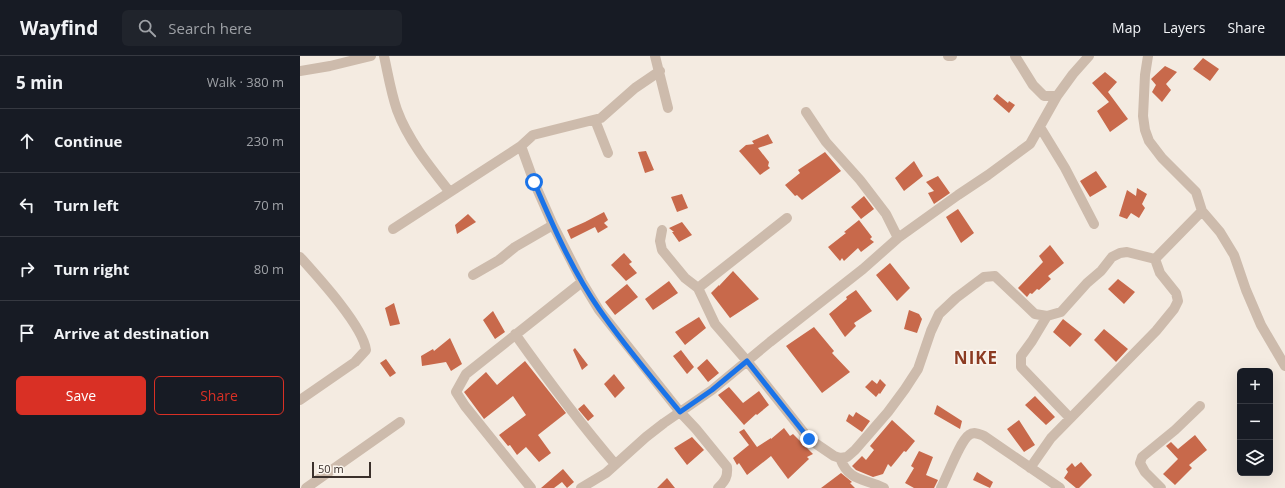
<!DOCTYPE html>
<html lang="en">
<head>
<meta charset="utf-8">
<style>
	:root { --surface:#171b24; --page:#20242c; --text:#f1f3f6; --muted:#9ea1a6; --line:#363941; --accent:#d93025 }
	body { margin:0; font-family:"Open Sans",sans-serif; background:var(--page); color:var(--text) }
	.controls { position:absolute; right:12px; bottom:12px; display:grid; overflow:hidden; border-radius:6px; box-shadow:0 4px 16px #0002 }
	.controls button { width:36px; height:36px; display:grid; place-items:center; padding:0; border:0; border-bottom:1px solid var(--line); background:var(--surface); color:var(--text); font:20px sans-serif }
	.scale { position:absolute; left:12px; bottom:10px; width:59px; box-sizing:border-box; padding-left:4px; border:2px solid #3b302b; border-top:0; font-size:11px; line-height:14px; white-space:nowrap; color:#3b302b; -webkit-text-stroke:3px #fbf5ee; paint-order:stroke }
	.stop { position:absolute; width:12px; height:12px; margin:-9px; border:3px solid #1a73e8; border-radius:50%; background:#fff }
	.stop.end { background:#1a73e8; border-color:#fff; box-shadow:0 1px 4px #0008 }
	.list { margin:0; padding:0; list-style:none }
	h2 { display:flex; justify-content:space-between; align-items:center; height:52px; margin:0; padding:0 16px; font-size:17px }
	h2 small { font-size:13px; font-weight:400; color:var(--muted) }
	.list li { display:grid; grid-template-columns:26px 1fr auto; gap:12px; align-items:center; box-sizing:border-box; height:64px; padding:0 16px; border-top:1px solid var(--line) }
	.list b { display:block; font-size:15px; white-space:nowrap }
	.list em { font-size:13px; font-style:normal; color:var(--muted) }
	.actions { display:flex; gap:8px; padding:12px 16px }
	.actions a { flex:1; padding:9px 0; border:1px solid var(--accent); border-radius:6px; text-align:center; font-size:14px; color:var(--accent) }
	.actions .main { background:var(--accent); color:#fff }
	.icon { flex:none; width:22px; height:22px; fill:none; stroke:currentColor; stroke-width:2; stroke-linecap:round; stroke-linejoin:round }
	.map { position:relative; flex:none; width:985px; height:432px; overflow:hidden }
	header { display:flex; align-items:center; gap:24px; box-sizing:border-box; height:56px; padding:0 20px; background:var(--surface); border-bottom:1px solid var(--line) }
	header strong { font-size:19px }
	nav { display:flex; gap:22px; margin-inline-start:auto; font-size:14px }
	.search { width:280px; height:36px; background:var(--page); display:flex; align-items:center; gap:10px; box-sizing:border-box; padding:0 14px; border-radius:6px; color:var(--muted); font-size:15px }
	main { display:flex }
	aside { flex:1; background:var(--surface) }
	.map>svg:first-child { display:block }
</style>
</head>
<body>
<header>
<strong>Wayfind</strong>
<div class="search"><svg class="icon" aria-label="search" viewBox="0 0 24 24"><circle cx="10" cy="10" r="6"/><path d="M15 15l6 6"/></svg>Search here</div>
<nav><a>Map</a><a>Layers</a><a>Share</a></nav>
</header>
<main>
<aside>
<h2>5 min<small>Walk · 380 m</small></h2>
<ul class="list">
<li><svg class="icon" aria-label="ahead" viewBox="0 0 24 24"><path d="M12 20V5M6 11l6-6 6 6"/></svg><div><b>Continue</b></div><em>230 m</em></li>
<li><svg class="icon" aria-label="left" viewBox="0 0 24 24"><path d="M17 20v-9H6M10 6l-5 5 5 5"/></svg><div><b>Turn left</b></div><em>70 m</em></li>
<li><svg class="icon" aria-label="right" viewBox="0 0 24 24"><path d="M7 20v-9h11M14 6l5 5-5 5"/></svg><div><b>Turn right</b></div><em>80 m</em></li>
<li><svg class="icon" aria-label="arrive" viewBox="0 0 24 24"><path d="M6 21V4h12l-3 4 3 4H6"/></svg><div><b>Arrive at destination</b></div></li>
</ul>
<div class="actions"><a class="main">Save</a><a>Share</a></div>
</aside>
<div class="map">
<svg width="985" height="432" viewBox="0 0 985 432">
	<rect width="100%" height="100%" fill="#f4ebe1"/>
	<path fill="#c8694b" d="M903,2L919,13L910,25L893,13Z
		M865,10L877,16L866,28L871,34L862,46L852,36L856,29L851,23Z
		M805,16L817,26L808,36L828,63L810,76L797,55L809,46L792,27Z
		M697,38L708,47L709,45L715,49L709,57L693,43Z
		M468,78L473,87L458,92L469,106L468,110L470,112L460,119L439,95L446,89L454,88L452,85Z
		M346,95L354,114L345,117L338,96Z
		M525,96L541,115L502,144L497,139L495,140L485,129L500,117L498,114Z
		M614,105L623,120L604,135L595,122Z
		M796,115L807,131L790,141L780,125Z
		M638,120L650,137L634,148L628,137L634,135L626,126Z
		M837,132L847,138L842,148L845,152L839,162L831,157L827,163L819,160L827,134L836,140Z
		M382,138L388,152L377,156L371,141Z
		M564,140L574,153L561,163L551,151Z
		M658,153L674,177L661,187L646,161Z
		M304,156L308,164L304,167L308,171L298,177L295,171L271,183L267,174L285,166Z
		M168,158L176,166L157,178L155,169Z
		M559,164L572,181L570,183L574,186L561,196L558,192L544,205L542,202L540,205L528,191L546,177L544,176Z
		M382,166L392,179L379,186L372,176H374L369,172Z
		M750,189L764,207L748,220L751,223L739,234L737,233L732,238L730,237L727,241L718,232L743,206L739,200Z
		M324,197L332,206L329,208L337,217L326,225L311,209Z
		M590,207L610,232L597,245L576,219Z
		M433,215L459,243L430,262L411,237L419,229V230Z
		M818,223L835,236L824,248L808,233Z
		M369,225L378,237L353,254L345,243Z
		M327,228L338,241L315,259L305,246Z
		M556,234L572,255L554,267L556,270L545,281L529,258L547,243L546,241Z
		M94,247L100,268L90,270L85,252Z
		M609,254L619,258L622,263L617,277L604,273Z
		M193,255L205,276L195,283L183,264Z
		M399,261L406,272L385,289L375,276Z
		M763,263L782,278L770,291L753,276Z
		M514,271L534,295L532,297L550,316L522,337L486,290Z
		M804,273L828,293L816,306L794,284Z
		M150,282L162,308L151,315L146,306L122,310L121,300L133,293L134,295Z
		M275,292L288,309L282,314L273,294Z
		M381,294L394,311L387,318L373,300Z
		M86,303L96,317L90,321L80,307Z
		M407,303L419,317L408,326L397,312Z
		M225,305L266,357L238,379L251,397L239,406L226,391L217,399L210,389L208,390L199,379L226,359L213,340L184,363L164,336L186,316L197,329Z
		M314,318L325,332L315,342L304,328Z
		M580,323L586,329L580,338L579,337L576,341L565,331L572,324L577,328Z
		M429,331L443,347L459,335L469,349L457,359L456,358L444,369L418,339Z
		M735,340L755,361L746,369L725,349Z
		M284,348L294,360L288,365L278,353Z
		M637,349L662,365L660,373L634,358Z
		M556,356L570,365L562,376L546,365L549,358L553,361Z
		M592,364L615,385L606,396L604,395L591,411L588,408L583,418L573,421L556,414L552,410L562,400L566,404L574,394L570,390Z
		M719,364L735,389L724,396L707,373Z
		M484,372L490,380L493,378L513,398L507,401L509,403L488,423L471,400L447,419L439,407L437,409L433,402L449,389L439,376L444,373L457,391L471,382V383Z
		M895,379L907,394L889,409L892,412L875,429L863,418L878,403L866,390L871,386L878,393Z
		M392,381L404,394L387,409L374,392Z
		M619,395L633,401L626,419L638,424L634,432H614L605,427L614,412L611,410Z
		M781,406L792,419L779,432H776L764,422L768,416L766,413L772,407L775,411Z
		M263,413L274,426L267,432L262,426L254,432H241Z
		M677,416L693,426L690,432L673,424Z
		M541,417L552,426L550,427L555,432H521Z
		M367,422L375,432H357Z"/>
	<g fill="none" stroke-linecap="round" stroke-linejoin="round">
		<path stroke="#cdbbac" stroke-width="10" d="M84,0C88,18 91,37 97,54C108,84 130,111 149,135
			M355,0L368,52
			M648,0H652
			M715,0L733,29L744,40H757
			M848,0L845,19L843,60L845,74L849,85L862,102L896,136L902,155L920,176L934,199L946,234L961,269L985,310
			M0,15L30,10L71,0
			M506,56L526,86L560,124L586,158L598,182
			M295,64L308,97
			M740,71L765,112L794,168
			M221,90L234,126L253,169L282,226L299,254L380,356L396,373L427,411C428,421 425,425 418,432
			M93,173L221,90L233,79L301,62L335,32L360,15
			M362,174L360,185L362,194L385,222L398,232L415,268L447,305L509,383L534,400L540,402L547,401L555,394L588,356L605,333L618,313L631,275L639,258L656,242L684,221L695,220L735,258L747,260L761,256L787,227L801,215L812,201L820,197L827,196L855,203
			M0,201C18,221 63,270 66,294L55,306L0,344
			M855,203L902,155
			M173,219L199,204L215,191L253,169
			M398,232L487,162
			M747,260L732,285L721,300V311L770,362
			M215,278C247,323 279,366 315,408
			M540,402C549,426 564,422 584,432
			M730,412L751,382L856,275L874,253L878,245L876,237L860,217L855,203
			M6,432L100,366
			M231,432L165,350L156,336L166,318L282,226
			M281,432L306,417L346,381L364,367L412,334L470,286L563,213L598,182L658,139L688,119L730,88L757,40L773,18L789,0
			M641,432C647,421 660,385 669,379C674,375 679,378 684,380L760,432
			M861,432L845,416L840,407L842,401L875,374L900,350"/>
	</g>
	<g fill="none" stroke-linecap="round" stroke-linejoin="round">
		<path stroke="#1a73e8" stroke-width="5" d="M234,126C253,170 272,214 299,253C323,288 353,323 380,356L412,334L447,305L509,383"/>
	</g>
	<g text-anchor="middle" stroke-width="3" stroke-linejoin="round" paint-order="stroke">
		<g font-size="17" font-weight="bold" letter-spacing="1" fill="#8c3b22" stroke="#fbf5ee">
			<text x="676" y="308">NIKE</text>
		</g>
	</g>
</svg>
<div class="controls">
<button>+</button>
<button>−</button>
<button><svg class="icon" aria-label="layers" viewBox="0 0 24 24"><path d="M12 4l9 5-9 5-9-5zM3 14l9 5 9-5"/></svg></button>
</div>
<div class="scale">50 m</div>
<div class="stop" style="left:234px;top:126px"></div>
<div class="stop end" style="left:509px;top:383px"></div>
</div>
</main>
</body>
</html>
